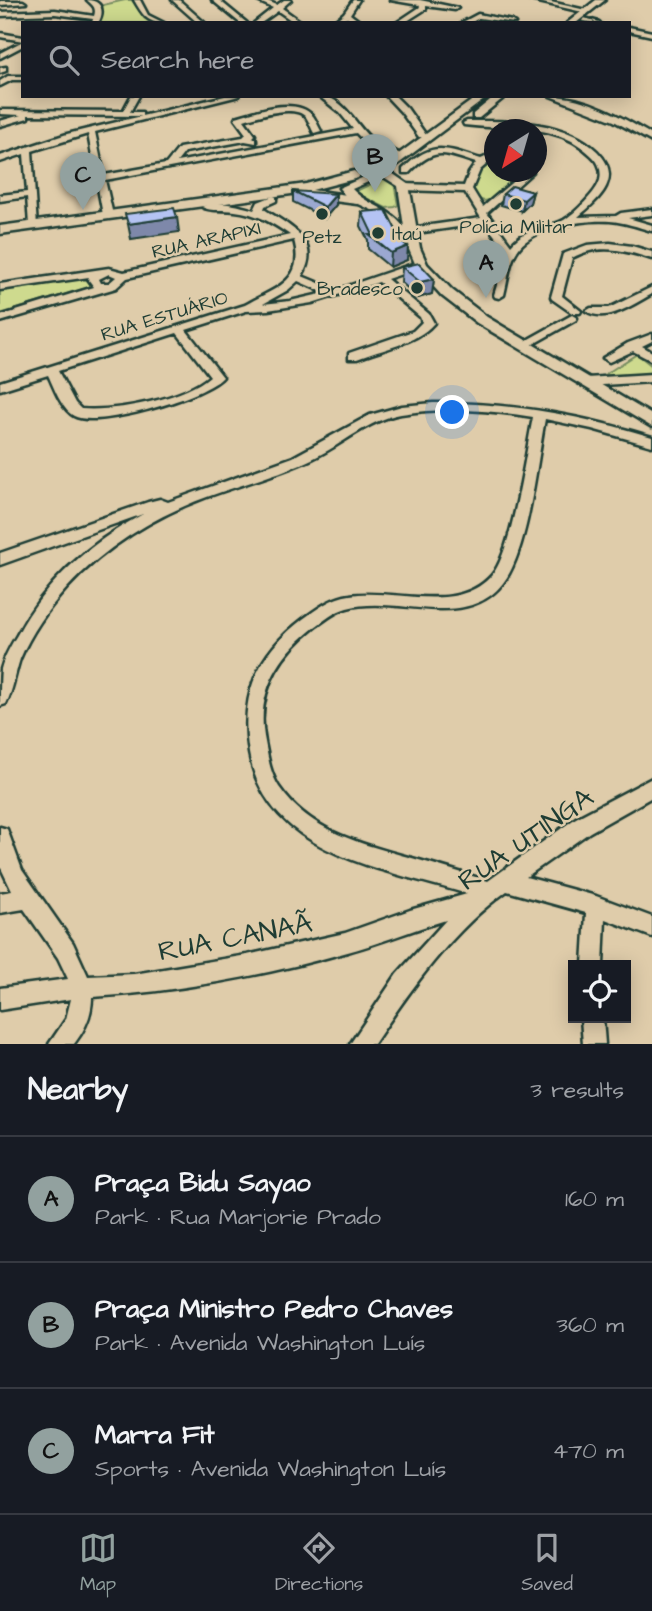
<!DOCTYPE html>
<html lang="en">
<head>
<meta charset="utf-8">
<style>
	:root { --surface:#171b24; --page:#20242c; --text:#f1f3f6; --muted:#9ea1a6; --line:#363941; --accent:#92a19f }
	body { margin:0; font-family:"Architects Daughter",sans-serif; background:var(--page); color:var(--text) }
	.controls { position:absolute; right:21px; bottom:21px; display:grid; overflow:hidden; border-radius:0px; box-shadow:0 4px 18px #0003 }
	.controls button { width:63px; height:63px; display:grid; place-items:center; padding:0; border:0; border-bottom:2px solid var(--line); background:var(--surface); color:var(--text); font:35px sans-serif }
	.compass { position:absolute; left:484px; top:119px; width:63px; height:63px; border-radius:50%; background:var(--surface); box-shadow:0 4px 18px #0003; rotate:217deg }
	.you { position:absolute; left:453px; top:413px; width:24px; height:24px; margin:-18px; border:5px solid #fff; border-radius:50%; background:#1a73e8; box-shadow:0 0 0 10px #1a73e833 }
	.badge { display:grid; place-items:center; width:46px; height:46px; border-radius:50%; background:var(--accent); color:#111; font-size:23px; font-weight:700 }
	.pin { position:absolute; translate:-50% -58px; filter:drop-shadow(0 2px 4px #0008) }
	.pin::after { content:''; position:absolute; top:37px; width:24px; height:21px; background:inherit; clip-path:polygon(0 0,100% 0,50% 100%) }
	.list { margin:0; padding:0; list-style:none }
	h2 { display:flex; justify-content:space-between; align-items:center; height:91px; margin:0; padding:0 28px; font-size:30px }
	h2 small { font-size:23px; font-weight:400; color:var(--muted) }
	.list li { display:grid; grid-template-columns:46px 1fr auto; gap:21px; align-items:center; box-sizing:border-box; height:126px; padding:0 28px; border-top:2px solid var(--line) }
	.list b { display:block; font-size:26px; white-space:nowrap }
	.list p { margin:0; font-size:23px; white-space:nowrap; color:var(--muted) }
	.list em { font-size:23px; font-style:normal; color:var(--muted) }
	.icon { flex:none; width:38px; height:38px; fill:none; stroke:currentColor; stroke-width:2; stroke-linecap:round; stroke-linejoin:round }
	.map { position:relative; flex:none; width:652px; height:1044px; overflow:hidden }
	.search { position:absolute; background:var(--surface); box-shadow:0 4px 18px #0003; left:21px; right:21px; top:21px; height:77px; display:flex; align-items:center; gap:18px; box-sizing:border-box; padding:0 24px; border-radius:0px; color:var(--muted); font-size:26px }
	.sheet { height:469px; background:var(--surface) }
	nav { display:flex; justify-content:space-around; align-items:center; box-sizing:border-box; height:98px; border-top:2px solid var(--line); background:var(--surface); font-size:19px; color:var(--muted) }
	nav a { display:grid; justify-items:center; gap:4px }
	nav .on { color:var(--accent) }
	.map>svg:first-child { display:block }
</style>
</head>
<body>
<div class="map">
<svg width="652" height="1044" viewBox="0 0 652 1044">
	<rect width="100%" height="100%" fill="#dfccaa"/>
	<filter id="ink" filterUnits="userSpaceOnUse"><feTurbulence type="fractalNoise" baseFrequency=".0143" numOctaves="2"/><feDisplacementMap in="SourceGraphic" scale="14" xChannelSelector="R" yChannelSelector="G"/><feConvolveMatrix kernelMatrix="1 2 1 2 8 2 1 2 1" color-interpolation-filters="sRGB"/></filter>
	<g filter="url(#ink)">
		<path fill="#ceda8e" stroke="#768c61" stroke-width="2" d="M125,0H132L144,18L151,23H100L103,5Z
			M493,157L494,172H523C514,180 504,192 494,198C476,209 467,185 476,173C481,167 488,162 493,157Z
			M386,177L394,183L398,205L395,207L386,208L354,192Z
			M85,275L90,282V287L0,314V289Z
			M637,354L652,366V373L601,377Z"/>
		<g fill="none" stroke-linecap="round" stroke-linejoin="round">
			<defs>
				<path id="minor" d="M87,0C102,0 105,12 98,23H92L93,19L55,14L0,16V12L55,10L94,16C97,7 92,5 87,0Z
					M134,0H140L148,15L164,23C147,23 142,14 134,0Z
					M172,0H179L205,23H198Z
					M212,0H219L247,23H240Z
					M255,0H265L277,5L284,0H291L282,8L303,23H295L278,11L261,23H254L273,8Z
					M353,0H359L350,14L362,23H354L346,17L339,23H332L344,13Z
					M390,0H420L458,8L455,10L426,6V9L404,23H396L420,7L419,5Z
					M530,0H542L590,11L587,13Z
					M0,1H23L26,3L0,5Z
					M478,14L512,21L515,23L479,18L470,23H461Z
					M584,18L599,22L600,23L582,21Z
					M629,27L652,32V36L629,31Z
					M0,33L23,37V41L0,37Z
					M23,41V46L0,58V53Z
					M6,67V71L0,73V68Z
					M8,76H23V80H12L0,86V81Z
					M131,96H139L130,112H142V116L28,115V118L0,126V121L21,115L0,114V110L123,111Z
					M225,96H239L95,132L104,175L166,164L179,148L243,137L246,134L235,119L236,117C256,111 296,96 313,116C316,120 318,126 321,131L314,133C311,128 309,121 306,117C294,104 258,116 244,120L255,135L252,138L256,139V143L245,141L185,152L177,162L353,129L340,113L319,96C345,96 356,128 375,142C383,148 393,149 400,154L396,157C380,152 368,146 356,133L105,180L113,215L108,218L103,215L88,134L32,151L37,227L29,225L27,197L0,201V195L27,192L24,154L0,162V156L67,134Z
					M386,96H395L407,108L426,135L425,137H419L401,112Z
					M467,121C510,121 564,119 597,151C624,178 600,198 578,217L616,216L621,213L652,209V215L628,218L652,225V231C638,227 624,222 610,221C585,219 535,227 519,248C509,261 508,280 504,295L499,298L495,297L494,295L507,252L485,223L410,234L405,231L410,228L481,218L465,192L403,190L399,187L403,184L464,186L469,173L476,163C444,153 435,146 409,173H403V169C432,140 445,148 481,159L494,153V158L480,170L472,189L483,207L524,172H533L487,213L511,245C529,225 545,230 564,220C574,214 597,192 600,180C602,171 599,162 592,156C557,121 509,131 464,125L463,123Z
					M273,196L276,197V201L265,206L264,209C289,226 323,240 302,276L336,290L415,263H423V267L387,279L429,314L434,323C416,344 382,349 357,359H349V353L413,331L422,322L420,317L379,282L312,303L268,310L246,311L186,330L223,377C206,397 97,429 74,416C61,409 54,387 48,375L0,390V382L245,305C274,288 306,282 294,240L127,278L116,288L0,322V316L94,287L88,279L89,277L0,290V284L109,268L124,272L290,235C272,223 256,213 235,211C224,209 211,212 202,207C216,199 240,206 254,210L258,202ZM109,274L116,277L109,283H101L99,279ZM298,281L325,293L290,301L263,304L288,290ZM177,333L210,376C184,399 116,412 81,409L75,403L58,371Z
					M610,243L632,246L652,252V259C624,250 599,243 572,258L562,296L581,311L580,313H572L552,299L551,297L563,254L587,245Z
					M652,287V294C634,304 606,324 586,311L591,308H609Z
					M572,315L577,318L576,320L528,347H520L518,345Z
					M652,334V341L642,346L652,352V361L633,351L609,362L603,358L628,343Z
					M652,374V382L586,386L580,382L586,378Z
					M433,403C509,402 580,415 652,437V446L592,429L545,419C537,461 528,552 503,583C465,632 397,594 347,608C335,611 325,620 315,627C278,656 255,693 265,742C268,757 270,773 279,787C310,832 362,844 412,858C437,865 463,873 488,881L576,818L652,778V797L590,832L526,877L596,896L652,917V937L605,919L603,965H583L586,913L507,891C452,930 411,989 374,1044H350L397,974L446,920C412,930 378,944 344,953C264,976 174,992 92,997C92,1015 85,1030 74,1044H49L66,1019L71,999L0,1010V988L68,979L58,958L24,909L0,913V893L12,891L0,866V827L7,829L22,870L73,943L88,976L134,974L247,955L345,933L410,910L467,894C384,868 268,856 249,753C239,696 257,654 303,619C317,609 332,597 350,595C396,588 457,615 492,575C512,552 526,452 533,417C491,410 444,407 401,414C368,420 342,445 312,459C278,475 242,484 207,497C155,516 105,547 67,588C48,609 31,633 20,659C15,674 13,690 6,704L0,706C0,695 0,680 1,669C4,657 11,645 17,635C45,582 91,542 143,514L0,565V553L148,502L160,499L168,502L293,457L370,415L402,406Z
					M581,1018H603L605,1044H583Z"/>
				<path id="major" d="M596,0H605L576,23H567Z
					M478,96H489L389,171L409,185L420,248L427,264L452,290L487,317L652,415V427L477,323L442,296L417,268L407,245L387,221L374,211L348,199L339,188L371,174L365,172V168L378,169ZM382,176L398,186L404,227C386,205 368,206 352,189Z
					M495,96H506L479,118H473V114Z
					M550,96C586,96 622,117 652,135V142L614,121Z"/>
				<path id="highway" d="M354,171L360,175L358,178L312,190L361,197V203L357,204L311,198L307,197L306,192L0,234V226L306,184Z"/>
			</defs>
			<use href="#minor" stroke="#1f3d34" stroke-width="5"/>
			<use href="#major" stroke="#1f3d34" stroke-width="5"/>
			<use href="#highway" stroke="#1f3d34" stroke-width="5"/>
			<use href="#minor" fill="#dfccaa" fill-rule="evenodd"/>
			<use href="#major" fill="#dfccaa" fill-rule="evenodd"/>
			<use href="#highway" fill="#dfccaa" fill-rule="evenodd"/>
		</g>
		<path fill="#9ba8d1" stroke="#1f3d34" stroke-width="2" d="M293,191L336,205L325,218L293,202Z
			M533,192L530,203L522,211L501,205L503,194Z
			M362,212L407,260L390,267L368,249V240L361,226Z
			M402,267L434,279L432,294L418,298L401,282Z"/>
		<path fill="#7e88aa" stroke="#1f3d34" stroke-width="2" d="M533,192L530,203L522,211L524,200Z
			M336,194V205L325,218V207Z
			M177,217L179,232L131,239L128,224Z
			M408,246L407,260L390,267L391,253Z
			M434,279L432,294L418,298L420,282Z"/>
		<path fill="#b4c3f3" stroke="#1f3d34" stroke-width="2" d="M512,186L533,192L524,200L503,194Z
			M293,191L336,194L325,207Z
			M174,208L177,217L128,224L125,214Z
			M386,210L402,242L408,246L391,253L369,235H373L362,212Z
			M419,263L434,279L420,282L402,267Z"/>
	</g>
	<g fill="#1f3d34" stroke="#dfccaa" stroke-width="2.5">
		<circle cx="516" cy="204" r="7"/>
		<circle cx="322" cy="214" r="7"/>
		<circle cx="378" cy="233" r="7"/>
		<circle cx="417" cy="288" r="7"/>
	</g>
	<g text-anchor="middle" stroke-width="5" stroke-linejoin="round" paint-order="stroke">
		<g font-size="19" fill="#1f3d34" stroke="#dfccaa">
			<text x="516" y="233">Polícia Militar</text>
			<text x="392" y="240" text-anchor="start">Itaú</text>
			<text x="322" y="243">Petz</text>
			<text x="403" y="295" text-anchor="end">Bradesco</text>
		</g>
		<g font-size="19" fill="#1f3d34" stroke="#dfccaa">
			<text transform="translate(206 239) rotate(-13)" y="7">RUA ARAPIXI</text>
			<text transform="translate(164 315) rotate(-17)" y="7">RUA ESTUÁRIO</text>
		</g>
		<g font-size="28" fill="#1f3d34" stroke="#dfccaa">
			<text transform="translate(525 838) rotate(-35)" y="10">RUA UTINGA</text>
			<text transform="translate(235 936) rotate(-11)" y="10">RUA CANAÃ</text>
		</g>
	</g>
</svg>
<div class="controls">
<button><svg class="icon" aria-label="locate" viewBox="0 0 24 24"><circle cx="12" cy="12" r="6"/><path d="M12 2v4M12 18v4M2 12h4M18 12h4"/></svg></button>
</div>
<svg class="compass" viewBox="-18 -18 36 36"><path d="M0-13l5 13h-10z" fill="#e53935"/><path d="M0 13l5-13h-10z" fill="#9ea1a6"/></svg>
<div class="you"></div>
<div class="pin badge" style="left:486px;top:298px">A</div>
<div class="pin badge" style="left:375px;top:192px">B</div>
<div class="pin badge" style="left:83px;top:210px">C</div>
<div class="search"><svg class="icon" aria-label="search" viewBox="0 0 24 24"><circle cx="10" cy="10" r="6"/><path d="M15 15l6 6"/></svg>Search here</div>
</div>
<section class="sheet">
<h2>Nearby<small>3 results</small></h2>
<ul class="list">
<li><span class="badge">A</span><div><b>Praça Bidu Sayao</b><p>Park · Rua Marjorie Prado</p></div><em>160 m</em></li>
<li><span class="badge">B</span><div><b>Praça Ministro Pedro Chaves</b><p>Park · Avenida Washington Luís</p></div><em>360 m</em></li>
<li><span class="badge">C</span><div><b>Marra Fit</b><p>Sports · Avenida Washington Luís</p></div><em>470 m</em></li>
</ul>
</section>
<nav>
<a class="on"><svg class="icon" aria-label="map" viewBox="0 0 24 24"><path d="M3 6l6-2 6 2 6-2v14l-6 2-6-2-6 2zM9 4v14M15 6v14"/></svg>Map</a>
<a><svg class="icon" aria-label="directions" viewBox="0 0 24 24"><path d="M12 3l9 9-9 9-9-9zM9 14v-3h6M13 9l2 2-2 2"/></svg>Directions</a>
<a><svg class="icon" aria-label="saved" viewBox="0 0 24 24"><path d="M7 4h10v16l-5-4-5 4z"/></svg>Saved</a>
</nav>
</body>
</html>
